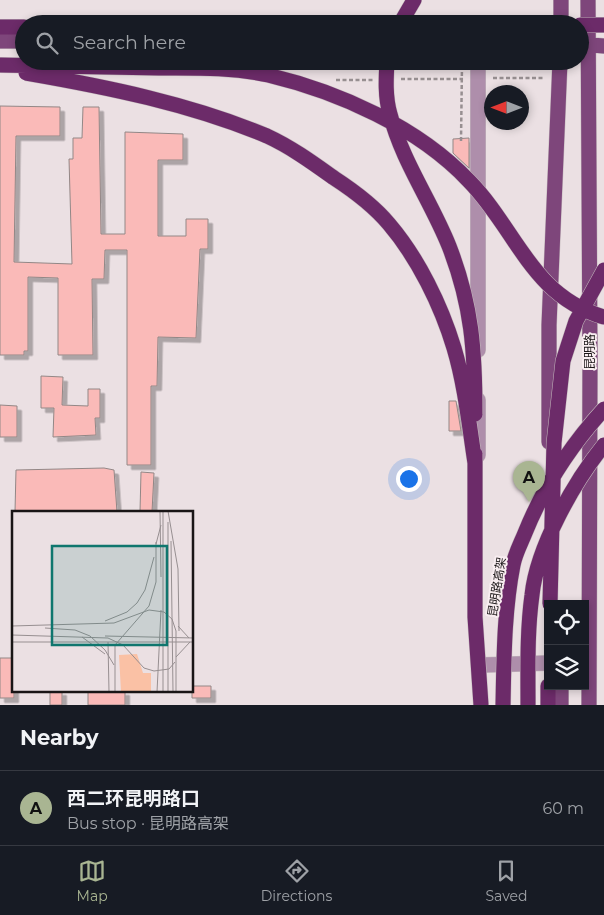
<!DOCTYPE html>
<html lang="en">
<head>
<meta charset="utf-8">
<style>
	:root { --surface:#171b24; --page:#20242c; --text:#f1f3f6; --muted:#9ea1a6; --line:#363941; --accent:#a9b592 }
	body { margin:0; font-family:Montserrat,"Noto Sans SC",sans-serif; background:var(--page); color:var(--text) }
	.controls { position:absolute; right:15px; bottom:15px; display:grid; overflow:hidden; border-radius:0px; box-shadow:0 2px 8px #0003 }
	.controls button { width:45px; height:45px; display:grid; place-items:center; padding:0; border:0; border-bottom:1px solid var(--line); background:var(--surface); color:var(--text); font:25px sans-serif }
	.compass { position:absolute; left:484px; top:85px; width:45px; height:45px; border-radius:50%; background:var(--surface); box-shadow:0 2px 8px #0003; rotate:270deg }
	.you { position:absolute; left:408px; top:478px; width:18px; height:18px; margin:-12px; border:4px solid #fff; border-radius:50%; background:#1a73e8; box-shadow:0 0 0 8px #1a73e833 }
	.badge { display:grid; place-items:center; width:32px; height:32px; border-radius:50%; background:var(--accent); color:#111; font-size:16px; font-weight:700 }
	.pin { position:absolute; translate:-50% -41px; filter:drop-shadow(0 1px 2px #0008) }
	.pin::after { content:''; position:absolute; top:26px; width:18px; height:15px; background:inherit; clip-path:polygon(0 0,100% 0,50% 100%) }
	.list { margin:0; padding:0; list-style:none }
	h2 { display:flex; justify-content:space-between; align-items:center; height:65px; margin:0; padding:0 20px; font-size:21px }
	h2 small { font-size:16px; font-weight:400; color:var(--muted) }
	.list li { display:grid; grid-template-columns:32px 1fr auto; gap:15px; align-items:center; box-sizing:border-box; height:75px; padding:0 20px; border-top:1px solid var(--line) }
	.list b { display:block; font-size:19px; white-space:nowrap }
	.list p { margin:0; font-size:16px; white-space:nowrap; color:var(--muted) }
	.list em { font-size:16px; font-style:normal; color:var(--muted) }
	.icon { flex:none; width:28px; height:28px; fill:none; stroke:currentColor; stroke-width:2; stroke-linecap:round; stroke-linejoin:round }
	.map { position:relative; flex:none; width:604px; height:705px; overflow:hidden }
	.search { position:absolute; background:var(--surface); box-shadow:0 2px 8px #0003; left:15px; right:15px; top:15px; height:55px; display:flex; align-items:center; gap:12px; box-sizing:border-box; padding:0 18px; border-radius:28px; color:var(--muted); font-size:19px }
	.sheet { height:140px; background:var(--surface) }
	nav { display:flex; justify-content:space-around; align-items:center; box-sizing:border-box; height:70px; border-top:1px solid var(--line); background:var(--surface); font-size:14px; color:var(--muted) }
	nav a { display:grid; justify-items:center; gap:2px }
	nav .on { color:var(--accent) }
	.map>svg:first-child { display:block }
</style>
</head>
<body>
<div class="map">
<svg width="604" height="705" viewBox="0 0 604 705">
	<defs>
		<filter id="shadow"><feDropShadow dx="4.5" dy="4.5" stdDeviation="0" flood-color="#0004"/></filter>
	</defs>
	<rect width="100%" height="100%" fill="#ebe0e3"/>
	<path fill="#fabab8" stroke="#928786" filter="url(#shadow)" d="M0,106L60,107V136H16L14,262L72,264L69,159H73V138H82L83,107H99L101,234H125V132L183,134V160H158V236H186V219H208V249H200L196,338L158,337L157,386H151V465H127V250H105L104,279H92L93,355H58V278L28,277V351H24V355H0Z
		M469,138V168L453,153V139Z
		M41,376L63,377L62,405L88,406V389H100V418H95L96,435L53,437L54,408H41Z
		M449,401H456L461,431H449Z
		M0,405L17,406V437H0Z
		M104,468L114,470L117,512H15L16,470Z
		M141,472L154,473L152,512H140Z
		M0,658H14V698H0Z
		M192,686H211V698H192Z
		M50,691H62V705H50Z
		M88,691H125V705H88Z"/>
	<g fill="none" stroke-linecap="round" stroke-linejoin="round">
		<defs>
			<path id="minor" d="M478,61V350
				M478,400V455
				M481,665L548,663"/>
			<path id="major" d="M588,0L590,360L589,705
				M561,24V0
				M0,41H24
				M580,44L604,46
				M549,442V325L560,61
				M561,705V686"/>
			<path id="highway" d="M400,24L414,0
				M0,27H24
				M548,705V686"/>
		</defs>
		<use href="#minor" stroke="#c5bbbe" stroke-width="16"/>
		<use href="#major" stroke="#c5bbbe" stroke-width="16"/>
		<use href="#highway" stroke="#c5bbbe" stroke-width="16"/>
		<path stroke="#978f91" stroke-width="2.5" stroke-dasharray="4 2.5" stroke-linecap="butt" d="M493,78H545
			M401,79H463
			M336,80H373
			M461,141L462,65"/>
		<use href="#minor" stroke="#ae8eab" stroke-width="15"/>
		<use href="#major" stroke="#7e467b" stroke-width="15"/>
		<use href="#highway" stroke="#6c2b69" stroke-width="15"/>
		<defs>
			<path id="highway-bridge" d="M580,25H604
				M387,61C386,79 385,97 390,114C402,161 431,201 449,246C472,305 475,351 475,414
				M0,65C53,66 106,67 159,68C195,68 232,67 268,75C339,92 418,127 469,181C517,230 531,296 604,317
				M26,73C107,87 191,104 267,136C291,147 313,163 334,178C354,191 374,206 389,224C418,258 441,305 454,348C465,385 469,424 475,463
				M475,454V617L481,705
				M550,604L554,443L563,361L576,321L604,270
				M503,705C504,658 504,611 513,565C515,554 521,543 525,533C544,486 570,446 604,409
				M528,705C528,668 527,631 532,595C537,547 574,482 604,445"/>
		</defs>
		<use href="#highway-bridge" stroke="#c5bbbe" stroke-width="16" stroke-linecap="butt"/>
		<use href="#highway-bridge" stroke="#6c2b69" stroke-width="15"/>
	</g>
	<g text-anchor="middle" stroke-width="4" stroke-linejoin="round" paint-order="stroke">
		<g font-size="12" fill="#191516" stroke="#f8edf0">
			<text transform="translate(590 352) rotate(-90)" y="4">昆明路</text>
			<text transform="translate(497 587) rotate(-81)" y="4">昆明路高架</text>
		</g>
	</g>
	<g transform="translate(12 511)">
		<rect width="181" height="181" fill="#ebe0e3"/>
		<path d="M125,143L131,162H139V181H109L107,144Z" fill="#fac1a5"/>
		<path fill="none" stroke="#978f91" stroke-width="1" d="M148,0L149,66M151,0V181M156,0L166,58L167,120M159,30L161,181M144,33L149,14M93,110L115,101L125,92L133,79L142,46M0,115L102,112L137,99L152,101L160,108L164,120V181M166,115L177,127M33,117L63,119L78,125L93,139L102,154M0,124L96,127L111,134L132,157L142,160L157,158L163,151M93,125L182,127M70,126L93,143M0,131H182M96,131L97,181M164,146L178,131M103,181V134L137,95L144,71V31M145,181L149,99M156,181V11"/>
		<path fill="#0f766e" fill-opacity="0.15" stroke="#0f766e" stroke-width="2.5" d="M40,35H155V134H40Z"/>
		<rect width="181" height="181" fill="none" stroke="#191516" stroke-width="2.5"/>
	</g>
</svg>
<div class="controls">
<button><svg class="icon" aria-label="locate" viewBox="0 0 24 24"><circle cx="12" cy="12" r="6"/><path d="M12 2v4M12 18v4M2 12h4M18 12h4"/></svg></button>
<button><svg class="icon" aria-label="layers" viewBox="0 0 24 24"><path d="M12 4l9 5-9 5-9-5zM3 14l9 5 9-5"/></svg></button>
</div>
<svg class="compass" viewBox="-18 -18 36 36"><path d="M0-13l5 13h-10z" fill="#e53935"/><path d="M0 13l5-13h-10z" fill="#9ea1a6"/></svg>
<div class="you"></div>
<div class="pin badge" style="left:529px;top:502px">A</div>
<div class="search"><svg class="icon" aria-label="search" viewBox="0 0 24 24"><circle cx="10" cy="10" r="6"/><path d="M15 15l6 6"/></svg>Search here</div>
</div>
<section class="sheet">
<h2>Nearby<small></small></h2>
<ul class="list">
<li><span class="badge">A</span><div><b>西二环昆明路口</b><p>Bus stop · 昆明路高架</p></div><em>60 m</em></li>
</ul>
</section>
<nav>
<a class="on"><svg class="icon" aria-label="map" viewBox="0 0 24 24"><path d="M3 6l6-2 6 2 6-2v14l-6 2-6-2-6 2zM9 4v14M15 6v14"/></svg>Map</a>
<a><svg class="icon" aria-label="directions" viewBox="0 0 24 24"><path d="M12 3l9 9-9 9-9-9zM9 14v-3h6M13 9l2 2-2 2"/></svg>Directions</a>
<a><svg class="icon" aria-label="saved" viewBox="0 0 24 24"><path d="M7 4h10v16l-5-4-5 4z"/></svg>Saved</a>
</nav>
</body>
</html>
